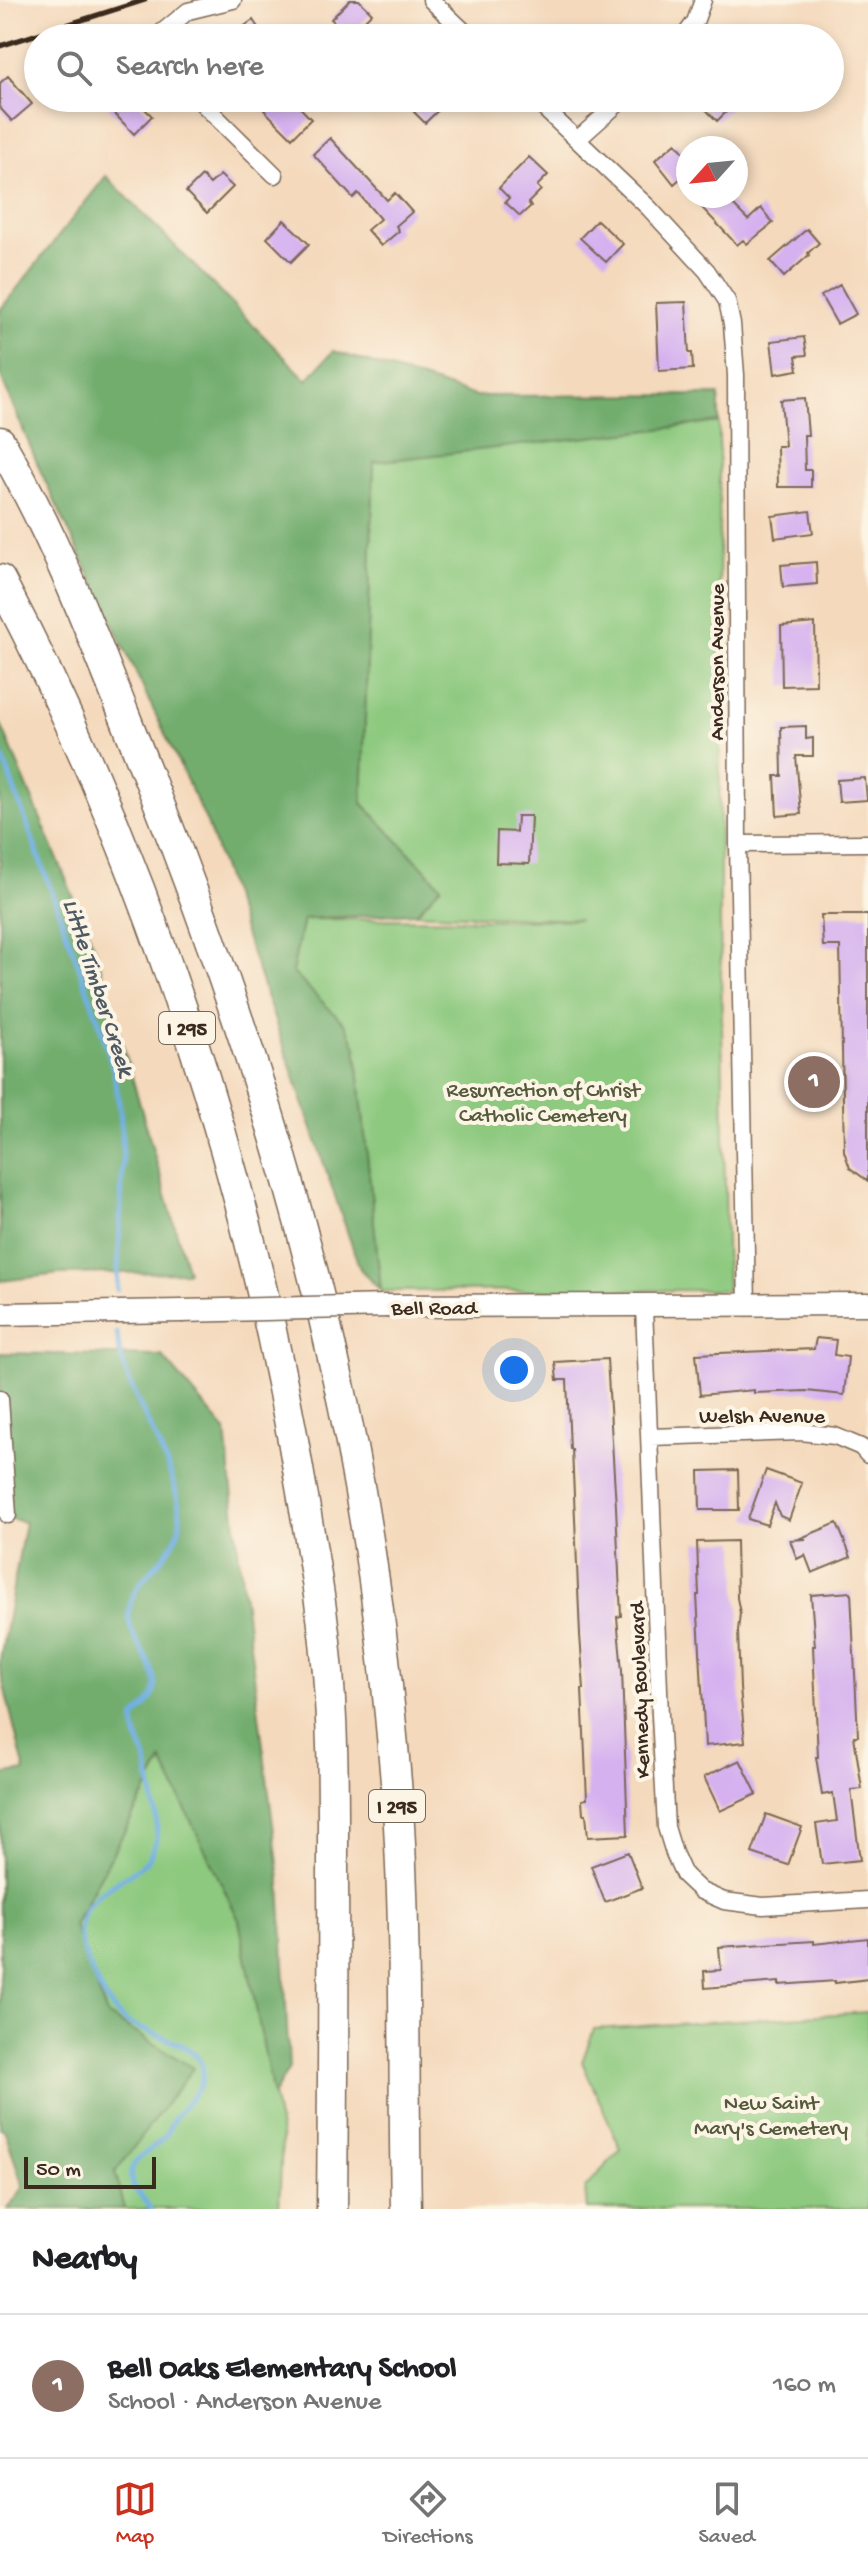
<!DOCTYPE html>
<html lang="en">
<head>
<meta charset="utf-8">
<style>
	:root { --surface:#fff; --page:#f6f6f6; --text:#202124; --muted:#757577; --line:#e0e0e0; --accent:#c8321e }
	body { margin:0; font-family:"Gochi Hand",sans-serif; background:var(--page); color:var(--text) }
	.compass { position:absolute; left:676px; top:136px; width:72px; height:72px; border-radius:50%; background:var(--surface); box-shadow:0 4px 12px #0003; rotate:243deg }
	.scale { position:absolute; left:24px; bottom:20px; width:132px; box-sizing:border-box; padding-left:8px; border:4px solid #3b2a1e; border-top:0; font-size:22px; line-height:28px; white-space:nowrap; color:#3b2a1e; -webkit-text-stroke:6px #fcf5e5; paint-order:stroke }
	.you { position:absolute; left:514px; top:1370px; width:28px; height:28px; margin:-20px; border:6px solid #fff; border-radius:50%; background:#1a73e8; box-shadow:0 0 0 12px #1a73e833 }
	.badge { display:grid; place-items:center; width:52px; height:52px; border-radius:50%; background:var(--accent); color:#fff; font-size:26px; font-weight:700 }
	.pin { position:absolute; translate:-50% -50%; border:4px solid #fff; box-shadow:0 2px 8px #0006 }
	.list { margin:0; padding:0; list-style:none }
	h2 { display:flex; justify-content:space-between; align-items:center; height:104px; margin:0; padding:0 32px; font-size:34px }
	h2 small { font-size:26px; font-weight:400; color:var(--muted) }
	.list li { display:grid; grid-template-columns:52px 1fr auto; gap:24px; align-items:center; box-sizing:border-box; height:144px; padding:0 32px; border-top:2px solid var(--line) }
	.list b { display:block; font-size:30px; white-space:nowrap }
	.list p { margin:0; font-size:26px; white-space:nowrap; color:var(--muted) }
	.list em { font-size:26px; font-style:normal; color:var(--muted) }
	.icon { flex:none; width:44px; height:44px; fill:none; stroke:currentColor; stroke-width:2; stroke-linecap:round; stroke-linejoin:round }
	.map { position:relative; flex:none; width:868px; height:2209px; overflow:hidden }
	.search { position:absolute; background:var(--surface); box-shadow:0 4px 12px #0003; left:24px; right:24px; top:24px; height:88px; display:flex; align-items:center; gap:20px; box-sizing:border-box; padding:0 28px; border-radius:44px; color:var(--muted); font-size:30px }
	.sheet { height:248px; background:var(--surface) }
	nav { display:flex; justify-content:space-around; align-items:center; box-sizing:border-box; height:112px; border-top:2px solid var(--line); background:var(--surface); font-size:22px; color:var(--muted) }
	nav a { display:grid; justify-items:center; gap:4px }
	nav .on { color:var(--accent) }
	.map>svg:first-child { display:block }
</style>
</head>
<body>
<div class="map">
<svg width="868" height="2209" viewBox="0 0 868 2209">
	<rect width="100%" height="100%" fill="#fcf5e5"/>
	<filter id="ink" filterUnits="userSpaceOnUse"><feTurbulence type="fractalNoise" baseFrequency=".0125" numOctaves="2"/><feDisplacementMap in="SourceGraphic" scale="16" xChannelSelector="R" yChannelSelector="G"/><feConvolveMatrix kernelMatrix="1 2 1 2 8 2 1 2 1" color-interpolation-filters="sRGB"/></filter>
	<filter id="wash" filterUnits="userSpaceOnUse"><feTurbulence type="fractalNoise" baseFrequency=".006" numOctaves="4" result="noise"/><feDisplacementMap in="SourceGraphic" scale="32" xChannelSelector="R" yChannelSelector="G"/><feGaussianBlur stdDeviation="1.8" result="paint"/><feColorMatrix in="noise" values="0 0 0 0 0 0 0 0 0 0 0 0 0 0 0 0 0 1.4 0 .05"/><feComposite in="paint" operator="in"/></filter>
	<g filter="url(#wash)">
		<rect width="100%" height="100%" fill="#f4d9bc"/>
		<path fill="#8dc97f" stroke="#647a4e" stroke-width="2" d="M719,422L720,921L727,1290L381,1291L356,1047L292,972L303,919L580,920L416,913L441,886L362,803L374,461Z
			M163,1760L239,1920L282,2140L279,2209H125L115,2172L192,2068L107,2015L74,1925Z
			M868,2012V2209H587L585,2188L621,2149L582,2062L594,2029Z"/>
		<path fill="#72ad6e" stroke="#566c46" stroke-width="2" d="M106,176L307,380L333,351L476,396L719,395V422L374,462L362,803L441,886L416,913L303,919L292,972L346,1025L356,1047L381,1291L360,1269L207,823L41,472L0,375V310Z
			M0,722L95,948L188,1272L59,1274L0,1281Z
			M0,1353L162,1356L226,1431L240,1566L280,1879L289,2068L273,2096L239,1920L162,1761L74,1925L107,2015L193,2068L115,2172L125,2209H8L23,2186L5,2131L0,2128V1775L25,1771L0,1670V1660L25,1522L0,1517Z"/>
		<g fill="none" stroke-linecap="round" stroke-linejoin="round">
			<path stroke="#6fafe3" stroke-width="5" d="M0,750L99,1022L114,1072L120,1109L123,1156L117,1290
				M117,1333C122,1394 177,1457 180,1517C181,1558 133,1572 129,1611C125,1641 165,1667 153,1696C149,1706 139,1710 134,1719C134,1733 140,1743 145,1756C148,1766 150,1777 151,1788C156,1814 163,1838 146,1862C129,1877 102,1887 88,1906C83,1914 78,1925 80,1935C83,1958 105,2006 124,2020C143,2034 202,2042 203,2071C204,2093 181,2105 172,2122C169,2128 168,2133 164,2138C153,2150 128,2159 131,2179C132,2192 145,2197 150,2209"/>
		</g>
		<g id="blocks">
			<path fill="#d5b1f0" d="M350,0H359L372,13L349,36L331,19Z
				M253,20L265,38H228Z
				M8,76L32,104L12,121L0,108V83Z
				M117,98H134L152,116L134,134L108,107Z
				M276,98H291L311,119L292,138L264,110Z
				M410,98H451L425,123L414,112L419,108Z
				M695,98H740L717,121Z
				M330,138L387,200L395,193L412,212L396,226L399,231L381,246L367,230L380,219L358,193L353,198L313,154Z
				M676,143L688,157V172L674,184L655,160Z
				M529,157L548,175L537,186L541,190L528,203L531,206L520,216L505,202L509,198L499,188Z
				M220,175L233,187L207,213L186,192L202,176L210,184Z
				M691,196H724L748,220L761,208L773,223L747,244L743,240L737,245Z
				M284,220L309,244L291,262L267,238Z
				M597,220L623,244L606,262L580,238Z
				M807,229L819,243L808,253L809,255L784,277L770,261Z
				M840,285L856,314L837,324L821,296Z
				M686,302L689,353H692L693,369L659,371L656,303Z
				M804,337L807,355L796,356L798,370L775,374L771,341Z
				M805,398L808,435H804L805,470H811V487H778L777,446H785L781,400Z
				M810,511L813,533L775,538L772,516Z
				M816,562L817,584L783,587L781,565Z
				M815,623L816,685L782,686L781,626Z
				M806,726V739L813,738V756H796L801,814L777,816L775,776H782L781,727Z
				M865,778L867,800L839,802L837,780Z
				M517,816H531L529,864L496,863L497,831L516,832Z
				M821,915H868V1181L850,1168L844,1151L840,946H823Z
				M816,1338L836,1340L834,1355L848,1357L844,1395L806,1391L754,1393V1390L700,1395L696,1354L814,1349Z
				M607,1359L616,1507L621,1616L617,1617L622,1671L628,1835L588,1837L586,1814H583L582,1800L587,1799L582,1689H584L580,1635L572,1449H570L567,1380H557L555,1362Z
				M738,1470L739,1510H700L699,1471Z
				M766,1470L802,1483L789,1520L780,1516L775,1503L767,1525L748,1519Z
				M837,1523L851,1557L812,1573L805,1555L797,1559L790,1540L806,1539L801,1538Z
				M736,1541L737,1598L740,1613L738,1631L740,1688L745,1742L705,1746L697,1595H699L697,1542Z
				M851,1592L858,1736H854L862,1789L851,1790L860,1860L822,1864L816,1824L837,1821L833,1793L822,1795L816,1757H818L813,1646H815L811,1595Z
				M740,1760L757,1794L720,1811L704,1777Z
				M766,1814L802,1827L788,1865L752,1853Z
				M628,1852L642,1888L605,1902L591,1866Z
				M868,1938V1979L835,1983V1981L779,1985V1982L705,1988L704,1971L721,1970L719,1947L814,1941V1944Z"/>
		</g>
	</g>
	<g filter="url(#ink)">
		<use href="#blocks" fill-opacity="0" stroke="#7c6755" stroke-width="2"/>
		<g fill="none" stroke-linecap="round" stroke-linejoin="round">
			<defs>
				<path id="street" d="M431,0L471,38
					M155,38L188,11L233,0
					M683,38L695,22L703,0
					M197,98L275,175
					M533,98L649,208L707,271L727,301L732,324L736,375L738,844L747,1305
					M577,140L624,98
					M738,844L868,843
					M644,1307L660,1715L666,1827L674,1853L684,1875L701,1891L724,1901L763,1906L868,1900
					M0,1399L8,1515
					M650,1437L801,1432L835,1436L861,1447L868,1455"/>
				<path id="secondary" d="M388,1306L868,1304
					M0,1314L181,1311"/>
				<path id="highway" d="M0,442C62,548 104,665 149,778C225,969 291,1166 335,1366C367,1507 386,1651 397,1795C407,1932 403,2071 406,2209
					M0,580C147,859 251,1181 302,1492C311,1545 321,1598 326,1651C334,1727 333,1803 333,1879C334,1989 333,2099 332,2209"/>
			</defs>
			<use href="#street" stroke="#7c6755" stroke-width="19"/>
			<use href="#secondary" stroke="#7c6755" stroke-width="25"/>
			<use href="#highway" stroke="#7c6755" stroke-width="33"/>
			<use href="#street" stroke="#fff" stroke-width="16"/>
			<use href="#secondary" stroke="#fff" stroke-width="22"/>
			<use href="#highway" stroke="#fff" stroke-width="30"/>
			<path stroke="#3b2a1e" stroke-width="5" d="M0,46L145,0"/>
			<defs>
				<path id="secondary-bridge" d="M181,1311L388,1306"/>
			</defs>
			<use href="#secondary-bridge" stroke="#7c6755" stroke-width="25" stroke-linecap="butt"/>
			<use href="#secondary-bridge" stroke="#fff" stroke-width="22"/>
		</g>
	</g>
	<g text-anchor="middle" stroke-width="8" stroke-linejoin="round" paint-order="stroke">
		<g fill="#fcf5e5" stroke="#75675a" stroke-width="2">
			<rect x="159" y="1012" width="56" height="32" rx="6"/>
			<rect x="369" y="1790" width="56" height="32" rx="6"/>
		</g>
		<g font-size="20" font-weight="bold" fill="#3b2a1e">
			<text x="187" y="1035">I 295</text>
			<text x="397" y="1813">I 295</text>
		</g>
		<g font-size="22" fill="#3b2a1e" stroke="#fcf5e5">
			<text transform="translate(715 662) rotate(-90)" y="8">Anderson Avenue</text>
			<text x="434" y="1314">Bell Road</text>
			<text x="762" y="1422">Welsh Avenue</text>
			<text transform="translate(638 1690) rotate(-92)" y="8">Kennedy Boulevard</text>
		</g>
		<g font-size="22" fill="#545a3b" stroke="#fcf5e5">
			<text x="543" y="1096">Resurrection of Christ<tspan x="543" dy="25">Catholic Cemetery</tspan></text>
			<text x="771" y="2109">New Saint<tspan x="771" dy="25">Mary's Cemetery</tspan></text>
		</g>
		<g font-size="24" font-style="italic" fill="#4d5963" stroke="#fcf5e5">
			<text transform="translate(100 987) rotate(72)" y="8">Little Timber Creek</text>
		</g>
	</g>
</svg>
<svg class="compass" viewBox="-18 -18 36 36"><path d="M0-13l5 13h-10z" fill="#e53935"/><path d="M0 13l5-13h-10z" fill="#757577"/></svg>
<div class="scale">50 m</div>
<div class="you"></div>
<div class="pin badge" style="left:814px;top:1082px;background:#8d6e63">1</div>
<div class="search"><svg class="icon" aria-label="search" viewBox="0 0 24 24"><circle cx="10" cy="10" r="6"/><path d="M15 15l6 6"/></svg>Search here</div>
</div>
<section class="sheet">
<h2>Nearby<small></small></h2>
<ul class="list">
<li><span class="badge" style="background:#8d6e63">1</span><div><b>Bell Oaks Elementary School</b><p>School · Anderson Avenue</p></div><em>160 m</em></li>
</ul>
</section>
<nav>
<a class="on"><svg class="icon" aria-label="map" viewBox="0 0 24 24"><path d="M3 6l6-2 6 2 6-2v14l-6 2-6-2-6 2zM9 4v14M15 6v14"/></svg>Map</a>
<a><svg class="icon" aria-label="directions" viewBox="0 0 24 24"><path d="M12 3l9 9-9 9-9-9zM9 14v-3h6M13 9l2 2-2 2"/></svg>Directions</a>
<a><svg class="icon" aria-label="saved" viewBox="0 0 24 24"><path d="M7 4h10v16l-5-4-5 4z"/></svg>Saved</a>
</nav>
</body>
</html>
